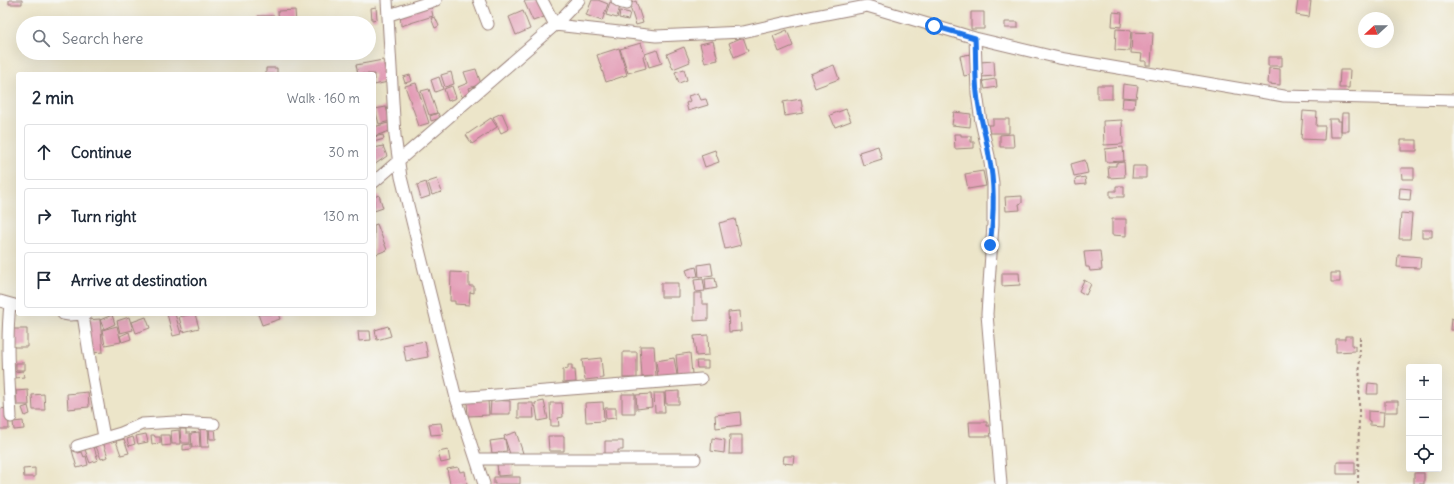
<!DOCTYPE html>
<html lang="en">
<head>
<meta charset="utf-8">
<style>
	:root { --surface:#fff; --page:#f2f2f3; --text:#1f2937; --muted:#747a83; --line:#e0e1e3 }
	body { margin:0; font-family:Delius,sans-serif; background:var(--page); color:var(--text) }
	.controls { position:absolute; right:12px; bottom:12px; display:grid; overflow:hidden; border-radius:4px; box-shadow:0 4px 16px #0002 }
	.controls button { width:36px; height:36px; display:grid; place-items:center; padding:0; border:0; border-bottom:1px solid var(--line); background:var(--surface); color:var(--text); font:20px sans-serif }
	.compass { position:absolute; left:1358px; top:12px; width:36px; height:36px; border-radius:50%; background:var(--surface); box-shadow:0 4px 16px #0002; rotate:249deg }
	.stop { position:absolute; width:12px; height:12px; margin:-9px; border:3px solid #1a73e8; border-radius:50%; background:#fff }
	.stop.end { background:#1a73e8; border-color:#fff; box-shadow:0 1px 4px #0008 }
	.list { margin:0; padding:0; list-style:none }
	h2 { display:flex; justify-content:space-between; align-items:center; height:52px; margin:0; padding:0 16px; font-size:17px }
	h2 small { font-size:13px; font-weight:400; color:var(--muted) }
	.list li { display:grid; grid-template-columns:26px 1fr auto; gap:12px; align-items:center; box-sizing:border-box; height:56px; margin:0 8px 8px; padding:0 8px; border:1px solid var(--line); border-radius:4px }
	.list b { display:block; font-size:15px; white-space:nowrap }
	.list em { font-size:13px; font-style:normal; color:var(--muted) }
	.icon { flex:none; width:22px; height:22px; fill:none; stroke:currentColor; stroke-width:2; stroke-linecap:round; stroke-linejoin:round }
	.map { position:relative; flex:none; width:1454px; height:484px; overflow:hidden }
	.search { position:absolute; background:var(--surface); box-shadow:0 4px 16px #0002; left:16px; top:16px; width:360px; height:44px; display:flex; align-items:center; gap:10px; box-sizing:border-box; padding:0 14px; border-radius:22px; color:var(--muted); font-size:15px }
	.panel { position:absolute; background:var(--surface); box-shadow:0 4px 16px #0002; left:16px; top:72px; width:360px; height:244px; border-radius:4px }
	.map>svg:first-child { display:block }
</style>
</head>
<body>
<div class="map">
<svg width="1454" height="484" viewBox="0 0 1454 484">
	<rect width="100%" height="100%" fill="#f6f6f2"/>
	<filter id="ink" filterUnits="userSpaceOnUse"><feTurbulence type="fractalNoise" baseFrequency=".025" numOctaves="2"/><feDisplacementMap in="SourceGraphic" scale="8" xChannelSelector="R" yChannelSelector="G"/><feConvolveMatrix kernelMatrix="1 2 1 2 8 2 1 2 1" color-interpolation-filters="sRGB"/></filter>
	<filter id="wash" filterUnits="userSpaceOnUse"><feTurbulence type="fractalNoise" baseFrequency=".012" numOctaves="4" result="noise"/><feDisplacementMap in="SourceGraphic" scale="16" xChannelSelector="R" yChannelSelector="G"/><feGaussianBlur stdDeviation="0.9" result="paint"/><feColorMatrix in="noise" values="0 0 0 0 0 0 0 0 0 0 0 0 0 0 0 0 0 1.4 0 .05"/><feComposite in="paint" operator="in"/></filter>
	<g filter="url(#wash)">
		<rect width="100%" height="100%" fill="#ece5c9"/>
		<g id="blocks">
			<path fill="#e39bb5" d="M9,0H22V4H9Z
				M537,0L544,17L533,21L524,1Z
				M592,0H598L608,4L602,21L586,15Z
				M1298,0L1311,1L1309,17L1296,15Z
				M636,1L643,23L636,25L629,4Z
				M610,2L620,6L617,18L606,15Z
				M430,3L433,16L401,26L400,12Z
				M376,7L377,19L372,20L371,8Z
				M295,10L296,23H279L278,11Z
				M523,11L530,29L516,35L509,17Z
				M620,11L630,13L628,20L619,18Z
				M971,12H984V29H971Z
				M1113,12L1122,13L1121,27L1112,26Z
				M258,16H275L276,23H258Z
				M435,17L439,26L435,28L431,18Z
				M1005,22H1018V28H1005Z
				M1116,29L1131,30L1129,51L1115,50Z
				M787,30L793,46L779,52L773,36Z
				M1132,32L1153,33L1151,65H1146V61H1141L1142,54L1131,53Z
				M743,37L748,51L734,57L729,43Z
				M713,41L718,60L705,63L700,44Z
				M641,43L645,55L643,56L646,68L628,73L620,49Z
				M684,47L690,62L673,69L667,54Z
				M619,48L627,75L606,82L597,55Z
				M657,50L662,63L649,67L645,54Z
				M970,54L974,74L964,76L960,56Z
				M1268,57H1282V66H1268Z
				M383,60L388,82L374,85V74H358L356,65Z
				M994,61L995,76L981,77L980,62Z
				M834,65L839,79L815,88L810,74Z
				M266,68H277V74H266Z
				M1269,68L1280,69V85L1268,84Z
				M476,69L481,84L469,88L471,94L462,97L458,87L468,83L464,72Z
				M684,69L687,80L679,83L675,72Z
				M1340,70H1350L1349,88H1339Z
				M451,72L454,84L445,87L441,75Z
				M410,75L412,81L405,83L403,77Z
				M439,77L443,89L435,92L431,80Z
				M996,79L997,87L985,89L983,81Z
				M416,83L429,123L419,126L405,86Z
				M1123,84L1138,86L1136,98L1122,97Z
				M1097,85H1112V99H1097Z
				M452,86L456,98L448,101L444,89Z
				M429,89L437,113L429,115L421,91Z
				M698,93L701,100L706,99L708,105L688,111L686,103L690,101L688,96Z
				M1123,98L1135,99L1134,108H1122Z
				M801,99L803,113L785,116L783,102Z
				M386,107L390,121L379,124L375,109Z
				M846,109L851,121L835,127L830,115Z
				M1303,111L1317,112L1316,126H1325L1324,140L1301,139Z
				M954,112L971,114L970,127L952,125Z
				M438,113L440,118L431,121L430,116Z
				M502,113L509,129L501,133L493,117Z
				M1342,113H1349V131H1341Z
				M491,118L497,127L472,144L466,135Z
				M993,119H1009V133H988V125H993Z
				M1329,119H1338V121H1341V137H1330Z
				M1122,120L1123,144L1104,145L1103,121Z
				M388,123L390,131L375,136L374,127Z
				M954,134H961V136H971V142H974V148L955,149Z
				M1013,134L1014,147H1000V135Z
				M383,135L384,139L374,142V137Z
				M1401,140H1417V151H1401Z
				M383,146L387,156L374,165V148Z
				M878,146L882,159L863,165L859,152Z
				M1123,147L1124,161L1106,162L1105,149Z
				M715,150L719,162L705,167L701,155Z
				M1085,160L1088,173L1074,176L1071,164Z
				M1124,162L1125,177L1109,178L1108,166H1116V163Z
				M1133,166H1146V178H1132Z
				M1401,168H1414V179H1402Z
				M983,171L986,186L968,189L965,174Z
				M1085,177L1086,184L1076,185L1075,179Z
				M437,179L442,192L432,195L428,182Z
				M426,182L430,196L421,199L417,185Z
				M1116,186H1124V197H1110V191H1116Z
				M1400,188L1411,189L1410,200L1399,199Z
				M379,195L383,208L374,211V197Z
				M1022,196V203L1019,204L1020,210L1006,211L1005,197Z
				M1401,213L1412,214L1410,239H1399Z
				M735,219L741,245L725,249L719,223Z
				M1112,219H1126V236L1112,235Z
				M377,224L387,250L374,255V225Z
				M1422,230H1432V237H1422Z
				M1100,251L1102,270L1090,271L1089,267H1086L1084,252Z
				M1398,255L1421,257L1420,268L1397,267Z
				M711,263L713,275L699,277L698,265Z
				M696,267L698,276L689,278L686,270Z
				M451,272L469,273V286H474V293L470,292L469,305L455,304V301H450Z
				M1002,273H1019L1020,285L1002,286Z
				M1331,273H1340V282H1331Z
				M715,278L717,288L706,290L705,279Z
				M703,279L705,291L696,292L694,280Z
				M1084,280L1091,284L1086,295L1079,291Z
				M661,283H678V297H661Z
				M694,293H702V304H708V320L694,321Z
				M740,311L741,331L729,332L728,312Z
				M167,314H175L181,334L173,336Z
				M191,314H195L199,328L183,332L179,317Z
				M258,314H278L280,319L262,325Z
				M112,315L115,324L104,329L100,320Z
				M129,317L133,330L120,333L117,321Z
				M146,317L150,328L136,333L132,322Z
				M1451,318L1454,319V330H1450Z
				M100,319L103,352L90,353L87,320Z
				M117,326L121,342L105,345L102,330Z
				M388,326L391,336L377,340L375,330Z
				M13,329H27V347H13Z
				M358,331H370L371,340L359,341Z
				M129,332L131,339L122,342L120,336Z
				M708,335L709,355L696,356L694,336Z
				M1345,336H1352V346H1355V351L1336,352V339H1345Z
				M425,341L428,357L406,361L403,345Z
				M640,346H654L656,376L642,377Z
				M623,352H637V378H623Z
				M690,353L692,374L678,376L676,355Z
				M601,358L603,378L585,380L582,360Z
				M674,358L677,375L658,377L656,361Z
				M696,361H708V368H697Z
				M16,363H25V370H16Z
				M568,365H572V370H575L576,382L563,383V370L568,369Z
				M23,371L24,377L15,378L14,372Z
				M1368,383L1378,384V394H1367Z
				M28,390L29,405H17L16,391Z
				M679,391V404H666L665,392Z
				M88,392L89,407L68,409L67,394Z
				M654,393H664L665,412H655Z
				M44,394L45,410H33L32,395Z
				M622,394H635V413H622Z
				M651,394L652,407L637,409L636,395Z
				M488,400L489,415L468,416L467,401Z
				M491,400L510,401V414H490Z
				M544,401L548,419L538,421L535,403Z
				M1385,401H1398V412H1385Z
				M603,402L604,421L586,422L585,403Z
				M518,403H533L534,418H518Z
				M550,403H562L563,417L558,418L559,426H551Z
				M28,406L30,414L25,416L22,408Z
				M8,408L9,429H0V409Z
				M605,408H616V418L606,419Z
				M1368,411L1384,412L1383,426L1370,425V421H1368Z
				M740,412L741,425L716,428L715,415Z
				M23,421L24,429L14,430L13,422Z
				M969,422H987V426H991V436H970Z
				M441,423L443,434L431,435L429,424Z
				M215,426L216,439H210L209,427Z
				M208,427L209,447H201L200,428Z
				M180,429H186V433H190V443H181Z
				M179,430L180,444H172L171,431Z
				M199,432L200,447H192L191,433Z
				M516,432L523,453L511,457L504,436Z
				M146,434L148,442L138,444L136,436Z
				M151,435H154L155,437H160V443L152,444Z
				M161,435H170L171,445L162,446Z
				M730,435H742V454H729Z
				M548,436H564V451H549Z
				M133,437L135,444L129,446L127,439Z
				M712,438L725,440L724,453L711,451Z
				M124,439L129,453L121,455L116,441Z
				M505,439L507,451L492,453L490,441Z
				M605,441H623V450H618V455H605Z
				M103,442L108,457L101,459L95,444Z
				M93,444L98,460L90,463L84,447Z
				M191,444V449L183,450V445Z
				M77,449L78,453L82,452L84,457L86,456L88,465L77,468L72,450Z
				M448,450L450,461L441,463L438,452Z
				M784,456H794L793,464L783,463Z
				M511,462L512,475L498,476L497,463Z
				M1337,462H1355V474H1337Z
				M458,467L460,472L465,471L467,484H450L447,469Z
				M35,468V477H24L23,469Z
				M1414,473H1424V484H1414Z
				M494,477H520V484H494Z"/>
		</g>
	</g>
	<g filter="url(#ink)">
		<use href="#blocks" fill-opacity="0" stroke="#9b827a" stroke-width="1"/>
		<g fill="none" stroke-linecap="round" stroke-linejoin="round">
			<defs>
				<path id="minor" d="M387,0L395,136L401,177L456,398L484,484
					M479,0L488,24
					M542,0L555,25L656,36L743,32L805,18L867,6L975,38L1059,58L1284,96L1454,100
					M617,0L622,3L626,4
					M389,15L436,0
					M975,38L977,93L981,122L989,156L993,183V224L987,314L1001,484
					M374,182L555,25L579,0
					M0,301L18,306
					M10,304C6,342 9,380 11,417
					M63,314L69,315L86,314
					M83,315L92,372L104,437
					M456,398L701,379
					M77,446L121,433L142,424L175,422L214,424
					M476,459H695"/>
			</defs>
			<use href="#minor" stroke="#9b827a" stroke-width="13"/>
			<path stroke="#9b827a" stroke-width="2" stroke-dasharray="3 3" stroke-linecap="butt" d="M1358,484L1360,337"/>
			<use href="#minor" stroke="#fff" stroke-width="11"/>
		</g>
	</g>
	<g fill="none" stroke-linecap="round" stroke-linejoin="round" filter="url(#ink)">
		<path stroke="#1a73e8" stroke-width="5" d="M934,26L975,38C976,57 975,75 977,93C979,115 986,135 989,156C995,185 994,216 990,245"/>
	</g>
</svg>
<div class="controls">
<button>+</button>
<button>−</button>
<button><svg class="icon" aria-label="locate" viewBox="0 0 24 24"><circle cx="12" cy="12" r="6"/><path d="M12 2v4M12 18v4M2 12h4M18 12h4"/></svg></button>
</div>
<svg class="compass" viewBox="-18 -18 36 36"><path d="M0-13l5 13h-10z" fill="#e53935"/><path d="M0 13l5-13h-10z" fill="#747a83"/></svg>
<div class="stop" style="left:934px;top:26px"></div>
<div class="stop end" style="left:990px;top:245px"></div>
<div class="search"><svg class="icon" aria-label="search" viewBox="0 0 24 24"><circle cx="10" cy="10" r="6"/><path d="M15 15l6 6"/></svg>Search here</div>
<section class="panel">
<h2>2 min<small>Walk · 160 m</small></h2>
<ul class="list">
<li><svg class="icon" aria-label="ahead" viewBox="0 0 24 24"><path d="M12 20V5M6 11l6-6 6 6"/></svg><div><b>Continue</b></div><em>30 m</em></li>
<li><svg class="icon" aria-label="right" viewBox="0 0 24 24"><path d="M7 20v-9h11M14 6l5 5-5 5"/></svg><div><b>Turn right</b></div><em>130 m</em></li>
<li><svg class="icon" aria-label="arrive" viewBox="0 0 24 24"><path d="M6 21V4h12l-3 4 3 4H6"/></svg><div><b>Arrive at destination</b></div></li>
</ul>
</section>
</div>
</body>
</html>
